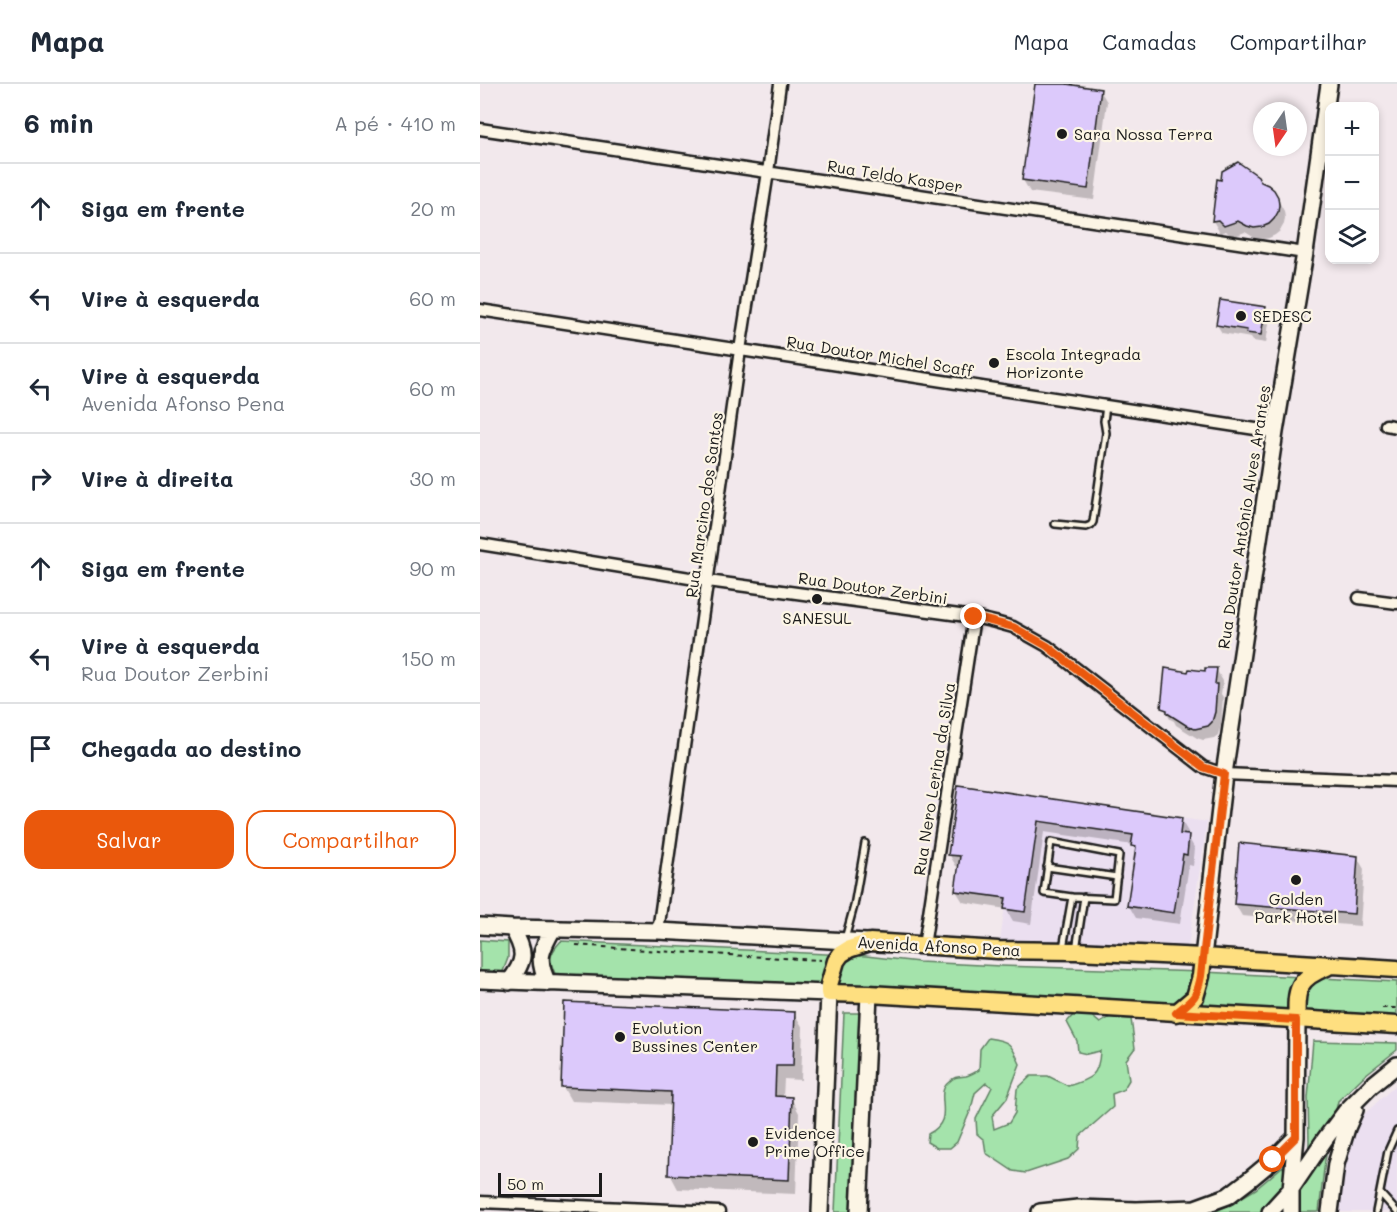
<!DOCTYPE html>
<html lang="pt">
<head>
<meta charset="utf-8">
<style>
	:root { --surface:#fff; --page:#f6f6f7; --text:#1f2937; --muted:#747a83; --line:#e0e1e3; --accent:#ea580c }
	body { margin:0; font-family:Mali,sans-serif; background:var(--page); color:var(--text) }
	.controls { position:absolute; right:18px; top:18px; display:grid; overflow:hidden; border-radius:12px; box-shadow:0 3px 9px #0003 }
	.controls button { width:54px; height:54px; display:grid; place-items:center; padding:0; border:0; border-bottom:2px solid var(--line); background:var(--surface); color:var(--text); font:30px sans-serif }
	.compass { position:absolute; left:773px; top:18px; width:54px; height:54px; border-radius:50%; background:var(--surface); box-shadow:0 3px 9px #0003; rotate:193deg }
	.scale { position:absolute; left:18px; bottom:15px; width:104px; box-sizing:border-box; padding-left:6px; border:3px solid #1c1c1c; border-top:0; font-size:16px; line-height:21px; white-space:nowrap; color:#1c1c1c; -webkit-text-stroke:4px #fcf5e5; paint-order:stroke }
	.stop { position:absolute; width:18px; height:18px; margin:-14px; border:4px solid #ea580c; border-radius:50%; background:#fff }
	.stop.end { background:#ea580c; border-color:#fff; box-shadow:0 2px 6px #0008 }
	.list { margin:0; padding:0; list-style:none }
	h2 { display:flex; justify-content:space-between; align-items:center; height:78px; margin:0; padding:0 24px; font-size:26px }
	h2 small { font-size:20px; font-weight:400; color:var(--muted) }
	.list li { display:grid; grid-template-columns:39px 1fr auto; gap:18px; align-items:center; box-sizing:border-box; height:90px; padding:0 24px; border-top:2px solid var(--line) }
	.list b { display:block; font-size:22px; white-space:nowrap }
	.list p { margin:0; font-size:20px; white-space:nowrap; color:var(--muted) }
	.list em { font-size:20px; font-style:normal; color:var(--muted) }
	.actions { display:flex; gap:12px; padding:18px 24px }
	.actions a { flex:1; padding:14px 0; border:2px solid var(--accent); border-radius:18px; text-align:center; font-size:21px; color:var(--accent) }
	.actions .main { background:var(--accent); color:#fff }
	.icon { flex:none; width:33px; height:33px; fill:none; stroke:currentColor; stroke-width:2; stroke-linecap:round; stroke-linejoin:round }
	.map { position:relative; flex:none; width:917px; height:1128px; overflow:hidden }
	header { display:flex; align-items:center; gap:36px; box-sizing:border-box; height:84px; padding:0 30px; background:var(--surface); border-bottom:2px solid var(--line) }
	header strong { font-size:28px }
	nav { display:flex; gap:33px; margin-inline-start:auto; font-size:21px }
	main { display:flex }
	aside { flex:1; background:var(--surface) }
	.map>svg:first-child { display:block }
</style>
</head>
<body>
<header>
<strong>Mapa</strong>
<nav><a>Mapa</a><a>Camadas</a><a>Compartilhar</a></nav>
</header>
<main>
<aside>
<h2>6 min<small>A pé · 410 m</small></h2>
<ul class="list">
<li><svg class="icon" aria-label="ahead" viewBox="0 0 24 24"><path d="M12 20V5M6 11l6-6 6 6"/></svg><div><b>Siga em frente</b></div><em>20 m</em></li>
<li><svg class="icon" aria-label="left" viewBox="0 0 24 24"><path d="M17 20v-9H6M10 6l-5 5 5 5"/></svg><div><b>Vire à esquerda</b></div><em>60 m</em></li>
<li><svg class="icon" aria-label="left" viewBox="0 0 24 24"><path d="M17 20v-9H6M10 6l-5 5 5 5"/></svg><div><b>Vire à esquerda</b><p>Avenida Afonso Pena</p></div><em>60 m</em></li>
<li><svg class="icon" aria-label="right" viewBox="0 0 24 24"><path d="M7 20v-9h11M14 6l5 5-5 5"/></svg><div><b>Vire à direita</b></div><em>30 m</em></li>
<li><svg class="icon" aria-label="ahead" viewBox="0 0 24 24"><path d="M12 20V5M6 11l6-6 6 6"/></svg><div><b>Siga em frente</b></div><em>90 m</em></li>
<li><svg class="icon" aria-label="left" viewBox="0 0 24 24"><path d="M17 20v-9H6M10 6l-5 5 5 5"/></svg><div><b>Vire à esquerda</b><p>Rua Doutor Zerbini</p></div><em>150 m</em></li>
<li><svg class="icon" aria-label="arrive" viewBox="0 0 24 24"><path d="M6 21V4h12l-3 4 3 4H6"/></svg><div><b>Chegada ao destino</b></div></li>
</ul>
<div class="actions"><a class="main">Salvar</a><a>Compartilhar</a></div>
</aside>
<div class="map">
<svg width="917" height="1128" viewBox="0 0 917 1128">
	<rect width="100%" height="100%" fill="#f2e8ec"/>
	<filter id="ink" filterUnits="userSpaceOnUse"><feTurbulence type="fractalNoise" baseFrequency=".0167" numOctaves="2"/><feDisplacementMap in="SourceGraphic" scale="12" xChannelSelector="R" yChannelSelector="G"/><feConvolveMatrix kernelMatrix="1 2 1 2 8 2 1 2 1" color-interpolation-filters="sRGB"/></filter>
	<g filter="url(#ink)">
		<path fill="#ebdff0" d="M541,710L727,738L708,863L655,864L520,857Z
			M917,1000V1128H860L863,1084L870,1052L881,1033Z"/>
		<path fill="#a4e3ab" stroke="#608064" stroke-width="1.5" d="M0,856L28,858V874L22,890L0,889Z
			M81,857L386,872L439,878L521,882L724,888L917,898V932L651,917L349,909L77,894C69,877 67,872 81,857Z
			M364,929H381L372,1128H355Z
			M608,929L620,939L630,933L651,935L655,964L646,976L649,996L643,1006L632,1010L633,1023L600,1052L599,1065L588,1075L546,1089L533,1087L506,1069L504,1056L497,1050L496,1035L512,1003L506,999L495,1009L491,1025L477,1058L470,1064H457L447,1058L448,1050C478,1035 452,1011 469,998C475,992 478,993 486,992C490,991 495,988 499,986L500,965L508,954C530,957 531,959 540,980L527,1014L512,1032L514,1045L529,1039L535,1029L537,1005L551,992H568L588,1002C611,995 619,992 620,967L607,970L598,968L597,957L587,938L594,930Z
			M833,957L917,959V966L885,991L858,1017L845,1076L839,1128H798L827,1094L829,1058L828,1014Z
			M803,1082L806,1098L780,1128H734L749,1121L776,1105Z"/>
		<path fill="#0003" d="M556,0H575L620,6L627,18L614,116L550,108L543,96Z
			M738,97L780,99L793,107L804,127L805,134L804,140L800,147L795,151L789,154L782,155L775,154L765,148L752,153L746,147L740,149L733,137Z
			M785,224L790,233L786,259L773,257L771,254L742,249L737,241Z
			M736,585L743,597L741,610L743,613L741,641L738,651L734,654L723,656L717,654L696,641L694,637L690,635L683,623L710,590L727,589Z
			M479,703L701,736L708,748V753L715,765L713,782L709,781L700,840L656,834L649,822L657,770L653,761L564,748L551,840L533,837L526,825L483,818L476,807L480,783L476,782L469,770Z
			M877,773L884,785L880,842L762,832L755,820Z
			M314,929L323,944L321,996L304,995L303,1014H311L319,1029L316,1110L198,1105L190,1090L192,1021L91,1017L83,1003Z"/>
		<path fill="#dcc9fb" stroke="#1c1c1c" stroke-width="1.5" d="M555,0H586L621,5L608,105L542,96Z
			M758,78L778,92L781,98L788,101L794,106L798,113L799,121L798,128L794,135L789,140L782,143L774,144L767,142L758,137L744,142L738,136L732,137L737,95L741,96L742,87Z
			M740,216L786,223L781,251L766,249L767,246L736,241Z
			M685,584L708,588L709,585L725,587V584H737L735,600H737L735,628L732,638L728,642L715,645L709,643L687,629V626L681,624Z
			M478,701L702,734L700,750L709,751L707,771L703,770L694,829L647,822L656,763L651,762L653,751L558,737L545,828L524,825L526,814L475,807L480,772L468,771Z
			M759,759L878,772L874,830L754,820Z
			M84,918L315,928L313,982H296L295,1012L312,1013L309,1096L188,1091L191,1008L81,1003Z"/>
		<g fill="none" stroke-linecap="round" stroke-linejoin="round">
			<defs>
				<path id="lane" d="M575,440L606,443L611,441L613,438L626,349L624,337L626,322
					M571,758L639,771L634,815L592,813L564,809Z
					M567,783L637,793
					M365,855L374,822L385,759
					M583,864L592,813
					M596,866L604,813
					M900,1109L917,1128
					M896,1128L908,1067L917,1047"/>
				<path id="street" d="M0,45L825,169
					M0,226L795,348
					M906,341L917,343
					M0,460L228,497L494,533L515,538L533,543L567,562L723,683L744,690L917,697
					M879,514L917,519
					M178,847L260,266L288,88L300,0
					M444,862L494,533
					M0,1118L239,1128"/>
				<path id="secondary" d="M0,842L32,844L178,847L387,858
					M723,873L744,690L795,348L825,169L849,0
					M0,896L349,909L340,1128
					M29,898C46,876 46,868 32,844
					M68,899C56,875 61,866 73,845
					M379,1128L389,910
					M560,1128L598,1124L656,1126L715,1124L748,1112L769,1096L793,1076L816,1053
					M790,1128L811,1105L845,1055L866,1027L891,1002L917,981
					M811,1128V1105L816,1053L817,936
					M850,1128L856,1080L867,1044L875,1026"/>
				<path id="primary" d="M917,885L723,873L596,867L518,866L390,858L369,865L361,870L356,877L349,901V909L389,910L917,941
					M696,929L715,913L721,892L723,873
					M817,936C815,905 818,894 847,883"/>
			</defs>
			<use href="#lane" stroke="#1c1c1c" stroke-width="10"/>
			<use href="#street" stroke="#1c1c1c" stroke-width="15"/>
			<use href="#secondary" stroke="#1c1c1c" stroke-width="20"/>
			<use href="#primary" stroke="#1c1c1c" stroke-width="21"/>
			<path stroke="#1c1c1c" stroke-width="2" stroke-dasharray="4.5 4.5" stroke-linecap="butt" d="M96,861L193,868L341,876
				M902,924H917"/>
			<use href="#lane" stroke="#fcf5e5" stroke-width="5"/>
			<use href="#street" stroke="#fcf5e5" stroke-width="10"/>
			<use href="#secondary" stroke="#fcf5e5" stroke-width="15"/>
			<use href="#primary" stroke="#fedf80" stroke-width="16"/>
		</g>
	</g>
	<g fill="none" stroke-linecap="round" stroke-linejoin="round" filter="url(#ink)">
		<path stroke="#ea580c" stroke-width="8" d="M494,533L533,543L567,562L723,683L744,690L721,892C717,914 713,915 696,929L816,936V1053L793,1076"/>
	</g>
	<g fill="#1c1c1c" stroke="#fcf5e5" stroke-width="2">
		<circle cx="582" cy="50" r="6"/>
		<circle cx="761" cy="232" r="6"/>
		<circle cx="514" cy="279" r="6"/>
		<circle cx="337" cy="515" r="6"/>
		<circle cx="816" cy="796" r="6"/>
		<circle cx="140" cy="953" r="6"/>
		<circle cx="273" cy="1058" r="6"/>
	</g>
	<g text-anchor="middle" stroke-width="4.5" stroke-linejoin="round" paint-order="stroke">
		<g font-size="16" fill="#1c1c1c" stroke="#fcf5e5" text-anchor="start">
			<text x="594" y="56">Sara Nossa Terra</text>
			<text x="773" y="238">SEDESC</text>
			<text x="526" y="276">Escola Integrada<tspan x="526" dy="18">Horizonte</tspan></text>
			<text x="337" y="540" text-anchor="middle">SANESUL</text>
			<text x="816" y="821" text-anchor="middle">Golden<tspan x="816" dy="18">Park Hotel</tspan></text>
			<text x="152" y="950">Evolution<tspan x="152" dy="18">Bussines Center</tspan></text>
			<text x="285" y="1055">Evidence<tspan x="285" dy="18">Prime Office</tspan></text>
		</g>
		<g font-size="16" fill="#1c1c1c" stroke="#fcf5e5">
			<text transform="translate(415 92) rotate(9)" y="6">Rua Teldo Kasper</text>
			<text transform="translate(400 272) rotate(9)" y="6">Rua Doutor Michel Scaff</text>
			<text transform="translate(224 421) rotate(-82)" y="6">Rua Marcino dos Santos</text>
			<text transform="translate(764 433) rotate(-81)" y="6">Rua Doutor Antônio Alves Arantes</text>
			<text transform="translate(393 504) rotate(8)" y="6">Rua Doutor Zerbini</text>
			<text transform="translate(454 695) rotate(-81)" y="6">Rua Nero Lerina da Silva</text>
			<text transform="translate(459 862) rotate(3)" y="6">Avenida Afonso Pena</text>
		</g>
	</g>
</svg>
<div class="controls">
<button>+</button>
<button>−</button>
<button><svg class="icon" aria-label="layers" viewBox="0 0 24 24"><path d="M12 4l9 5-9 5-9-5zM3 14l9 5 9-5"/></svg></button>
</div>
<svg class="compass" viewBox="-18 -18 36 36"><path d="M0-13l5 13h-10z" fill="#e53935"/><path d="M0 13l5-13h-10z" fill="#747a83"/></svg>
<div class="scale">50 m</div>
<div class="stop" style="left:793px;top:1076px"></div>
<div class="stop end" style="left:494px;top:533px"></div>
</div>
</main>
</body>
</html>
